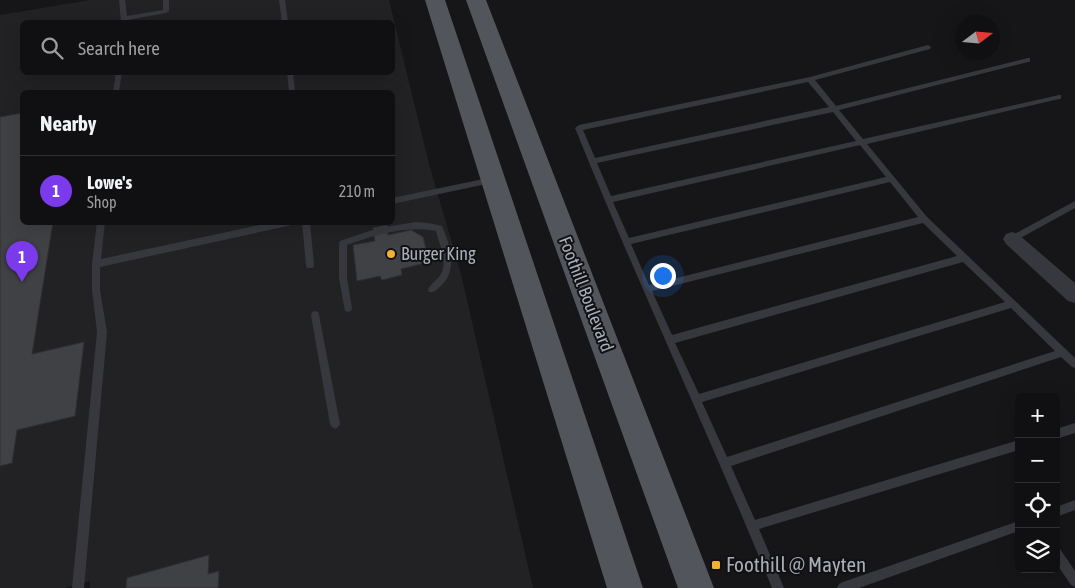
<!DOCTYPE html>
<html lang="en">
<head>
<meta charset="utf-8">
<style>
	:root { --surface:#101012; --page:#19191b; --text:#f1f3f6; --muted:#9c9d9f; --line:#303032; --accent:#7c3aed }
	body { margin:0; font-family:"Asap Condensed",sans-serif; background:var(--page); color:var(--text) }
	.controls { position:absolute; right:15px; bottom:15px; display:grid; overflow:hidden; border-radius:8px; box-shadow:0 5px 20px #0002 }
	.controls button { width:45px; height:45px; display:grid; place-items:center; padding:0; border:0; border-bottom:1px solid var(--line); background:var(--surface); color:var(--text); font:25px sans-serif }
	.compass { position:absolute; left:955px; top:15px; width:45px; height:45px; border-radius:50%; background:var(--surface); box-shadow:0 5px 20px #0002; rotate:74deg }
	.you { position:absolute; left:662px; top:275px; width:18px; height:18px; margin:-12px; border:4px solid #fff; border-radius:50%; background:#1a73e8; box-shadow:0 0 0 8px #1a73e833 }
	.badge { display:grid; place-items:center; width:32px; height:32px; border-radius:50%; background:var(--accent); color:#fff; font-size:16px; font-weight:700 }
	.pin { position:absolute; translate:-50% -41px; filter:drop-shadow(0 1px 2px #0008) }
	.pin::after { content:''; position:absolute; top:26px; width:18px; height:15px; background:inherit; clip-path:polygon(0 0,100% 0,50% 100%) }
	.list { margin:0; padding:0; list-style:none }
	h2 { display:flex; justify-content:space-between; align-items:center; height:65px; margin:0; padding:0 20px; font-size:21px }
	h2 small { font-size:16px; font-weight:400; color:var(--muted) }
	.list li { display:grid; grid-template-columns:32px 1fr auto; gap:15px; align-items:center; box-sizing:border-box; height:70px; padding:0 20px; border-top:1px solid var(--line) }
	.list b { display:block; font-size:19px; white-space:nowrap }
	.list p { margin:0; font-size:16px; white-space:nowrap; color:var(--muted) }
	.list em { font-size:16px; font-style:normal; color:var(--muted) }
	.icon { flex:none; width:28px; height:28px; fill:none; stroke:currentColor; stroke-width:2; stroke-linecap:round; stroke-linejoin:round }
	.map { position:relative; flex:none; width:1075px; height:588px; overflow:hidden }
	.search { position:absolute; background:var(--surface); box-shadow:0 5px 20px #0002; left:20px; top:20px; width:375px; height:55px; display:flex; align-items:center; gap:12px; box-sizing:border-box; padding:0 18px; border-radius:8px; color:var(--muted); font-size:19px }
	.panel { position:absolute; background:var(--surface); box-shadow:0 5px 20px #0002; left:20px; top:90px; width:375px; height:135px; border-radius:8px }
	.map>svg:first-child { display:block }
</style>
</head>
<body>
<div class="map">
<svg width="1075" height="588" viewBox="0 0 1075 588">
	<rect width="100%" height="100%" fill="#161618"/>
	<path fill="#222225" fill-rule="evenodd" d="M90,0H389L429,164L461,274L533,588H90V581L64,588H0V15ZM22,22H392V72H22ZM22,92H392V222H22Z"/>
	<path fill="#404145" stroke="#303034" d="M22,113V222H53L32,354L84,342L75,416L17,430L12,463L0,466V117Z
		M387,225L388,235L411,230L423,237L429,262L401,269L402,275L382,280L380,276L357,281L353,245L375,241L373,228Z
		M209,555L208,574L219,571L218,588H126L127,578Z"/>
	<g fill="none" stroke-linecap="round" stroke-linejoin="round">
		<path fill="#37383d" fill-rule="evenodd" d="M119,0H125L127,16L163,10V0H169V11L166,13L127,20V22H121Z
			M279,0H285L288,22H282Z
			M928,45L931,47L930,49L815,80L836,106L1028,58H1030V62H1028L839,110L863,139L1059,95H1061V99H1059L867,144L927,217L1075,358V368L1072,367L1061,357L731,466L755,520L1019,440V450L759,529L784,588H772C709,434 637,282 575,128L579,125L810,77ZM808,82L829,107L595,158L583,130ZM833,112L856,141L611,196L597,163ZM860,145L886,177L629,238L613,202ZM890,182L918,217L649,285L631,244ZM923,223L957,256L672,335L652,291ZM963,262L1005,302L699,394L675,343ZM1011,308L1055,351L727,457L702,402Z
			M116,72H122L119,92H113Z
			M287,72H293L295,92H289Z
			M493,177L497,180L496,182L392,204V198Z
			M1075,201V208L1015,241H1009L1008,239L1009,237Z
			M97,222H105L101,259L274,222H296L292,225L100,267V290L107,332L84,588H72L97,332L92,290V264Z
			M302,222H310L314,265L313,268H307L306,265Z
			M416,222L428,223L442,226C450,245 458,268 442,285C437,289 435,293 429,292L428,289C431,283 438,280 441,274C448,261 439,244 436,231C406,225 375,235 347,245V278L352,308L351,311L348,312L345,311L339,278V243L340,241L378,228Z
			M315,311L318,312L319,315L340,424L338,427L335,429L332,427L330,424L311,315L312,312Z
			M1075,423V433L1056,439V429Z
			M1075,500V510L1056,517V507Z
			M1019,521V531L859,588H837L839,584L843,582Z
			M1056,548L1060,549L1075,571V587L1071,585L1056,563Z"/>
		<path fill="#37383d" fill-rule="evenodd" d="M1012,232L1018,234L1075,283V303L1068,301L1006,244L1003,239L1006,234Z"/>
		<path fill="#53555c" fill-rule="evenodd" d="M425,0H445L643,588H607Z
			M466,0H486L714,588H678Z"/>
	</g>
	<g fill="#f2b134" stroke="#111113" stroke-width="2">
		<circle cx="391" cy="254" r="5"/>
		<rect x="711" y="560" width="10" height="10" rx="2.5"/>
	</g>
	<g text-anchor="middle" stroke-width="4" stroke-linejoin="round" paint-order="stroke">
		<g font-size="18" fill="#a8adb8" stroke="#111113" text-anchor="start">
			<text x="401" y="260">Burger King</text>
		</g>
		<g font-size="18" fill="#a8adb8" stroke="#111113">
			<text transform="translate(586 294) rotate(69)" y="6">Foothill Boulevard</text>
		</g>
		<g font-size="21" fill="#a8adb8" stroke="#111113" text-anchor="start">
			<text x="726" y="572">Foothill @ Mayten</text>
		</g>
	</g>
</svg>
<div class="controls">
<button>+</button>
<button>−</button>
<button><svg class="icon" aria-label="locate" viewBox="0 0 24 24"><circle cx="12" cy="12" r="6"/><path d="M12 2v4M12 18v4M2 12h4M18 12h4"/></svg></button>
<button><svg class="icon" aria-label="layers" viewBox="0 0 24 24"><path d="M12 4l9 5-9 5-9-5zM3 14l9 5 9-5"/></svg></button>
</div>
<svg class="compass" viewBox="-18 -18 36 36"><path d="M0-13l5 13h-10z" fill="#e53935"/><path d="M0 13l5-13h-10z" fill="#9c9d9f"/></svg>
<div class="you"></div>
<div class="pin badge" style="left:22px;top:282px">1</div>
<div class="search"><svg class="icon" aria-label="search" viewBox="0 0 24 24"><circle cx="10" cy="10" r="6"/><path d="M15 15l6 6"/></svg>Search here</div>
<section class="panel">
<h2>Nearby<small></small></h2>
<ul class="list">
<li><span class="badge">1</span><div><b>Lowe's</b><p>Shop</p></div><em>210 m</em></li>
</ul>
</section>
</div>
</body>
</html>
